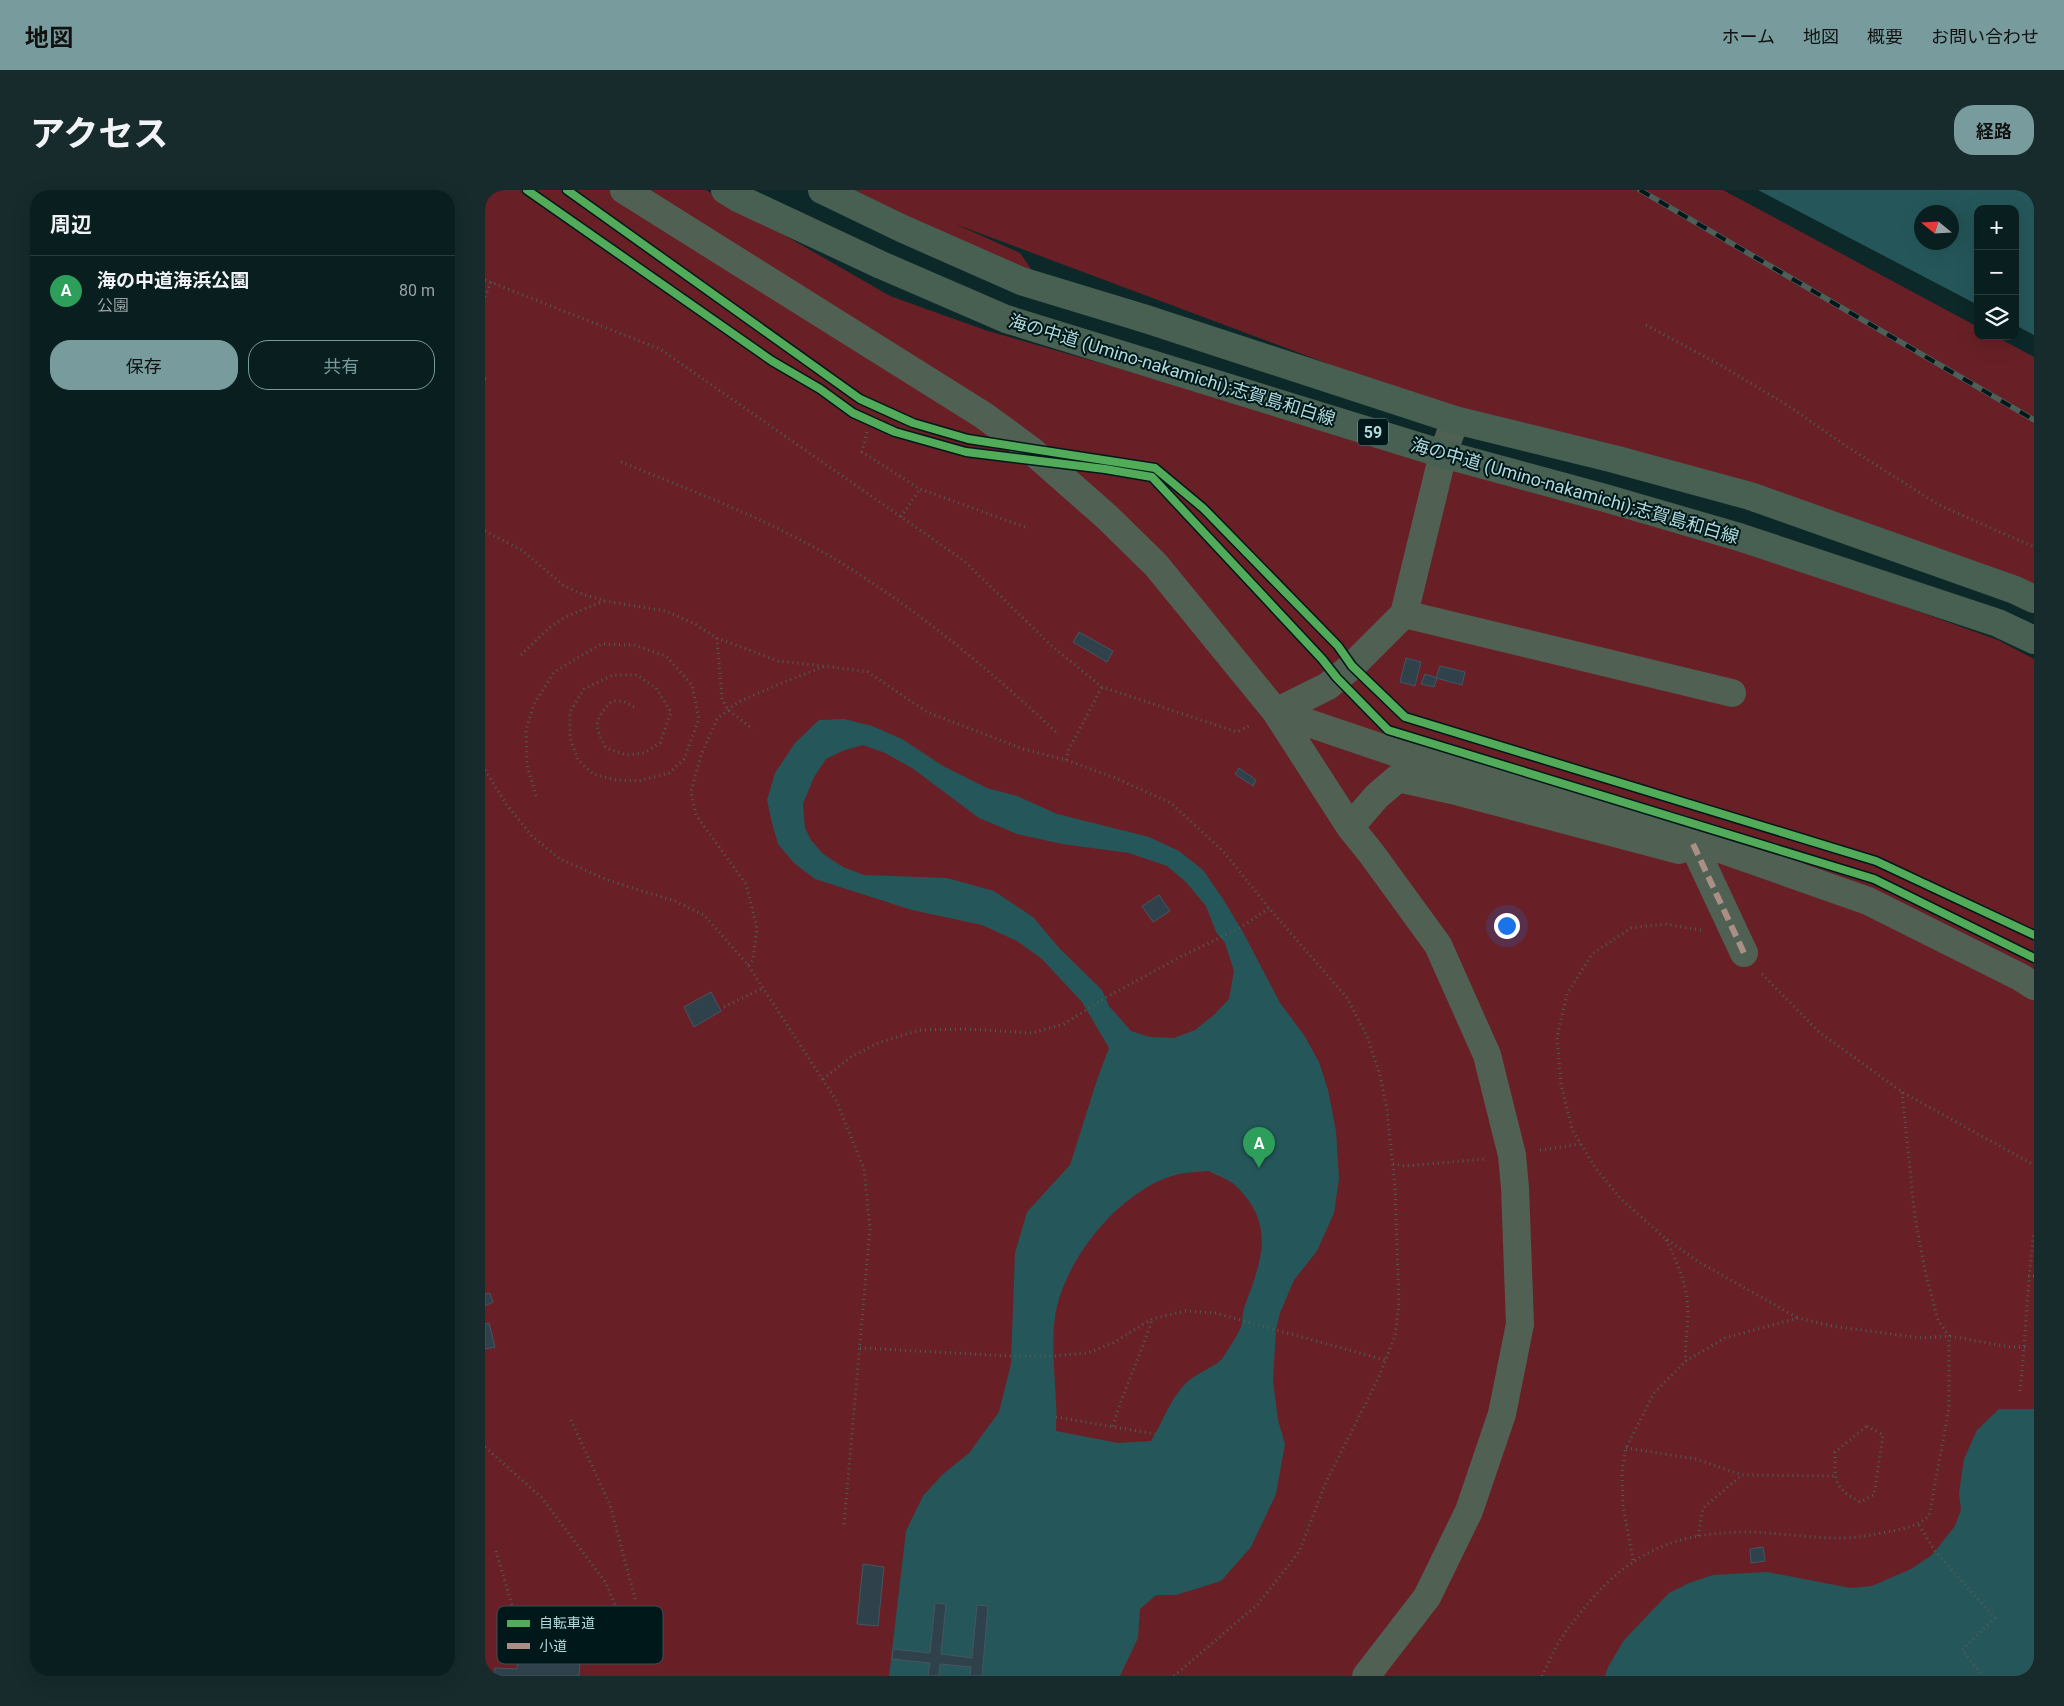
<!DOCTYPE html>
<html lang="ja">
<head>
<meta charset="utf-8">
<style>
	:root { --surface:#091e1f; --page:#172b2c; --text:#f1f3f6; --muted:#99a2a4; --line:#293c3d; --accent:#789c9d }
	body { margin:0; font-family:Roboto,"Noto Sans JP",sans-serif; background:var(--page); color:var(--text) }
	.controls { position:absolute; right:15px; top:15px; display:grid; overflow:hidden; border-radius:10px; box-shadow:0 5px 20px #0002 }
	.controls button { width:45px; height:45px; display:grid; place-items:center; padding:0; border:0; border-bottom:1px solid var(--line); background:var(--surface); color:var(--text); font:25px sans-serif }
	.compass { position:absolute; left:1429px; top:15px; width:45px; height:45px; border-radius:50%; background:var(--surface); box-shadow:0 5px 20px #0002; rotate:288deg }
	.you { position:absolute; left:1021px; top:735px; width:18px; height:18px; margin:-12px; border:4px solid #fff; border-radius:50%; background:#1a73e8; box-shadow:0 0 0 8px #1a73e833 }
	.badge { display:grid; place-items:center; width:32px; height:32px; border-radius:50%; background:var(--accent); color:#fff; font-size:16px; font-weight:700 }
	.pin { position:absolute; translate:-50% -41px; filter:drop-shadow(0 1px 2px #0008) }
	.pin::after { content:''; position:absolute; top:26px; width:18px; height:15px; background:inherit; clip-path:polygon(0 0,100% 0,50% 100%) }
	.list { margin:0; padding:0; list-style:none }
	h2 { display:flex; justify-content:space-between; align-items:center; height:65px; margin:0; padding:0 20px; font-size:21px }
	h2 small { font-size:16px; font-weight:400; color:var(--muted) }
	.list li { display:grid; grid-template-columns:32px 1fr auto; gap:15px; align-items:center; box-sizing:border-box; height:70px; padding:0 20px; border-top:1px solid var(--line) }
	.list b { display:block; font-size:19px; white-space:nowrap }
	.list p { margin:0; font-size:16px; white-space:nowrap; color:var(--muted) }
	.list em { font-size:16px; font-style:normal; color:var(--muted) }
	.actions { display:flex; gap:10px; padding:15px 20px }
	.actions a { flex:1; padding:11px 0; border:1px solid var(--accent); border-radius:20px; text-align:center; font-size:18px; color:var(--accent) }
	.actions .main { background:var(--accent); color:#111 }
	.icon { flex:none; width:28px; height:28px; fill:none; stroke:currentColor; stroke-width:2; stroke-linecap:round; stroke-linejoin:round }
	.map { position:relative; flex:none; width:1549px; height:1486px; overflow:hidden; border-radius:20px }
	header { display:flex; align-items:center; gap:30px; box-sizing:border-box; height:70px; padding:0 25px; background:var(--accent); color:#111 }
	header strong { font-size:24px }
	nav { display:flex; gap:28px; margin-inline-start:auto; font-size:18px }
	.intro { display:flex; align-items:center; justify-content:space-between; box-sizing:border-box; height:120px; padding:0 30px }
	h1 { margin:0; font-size:35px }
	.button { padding:12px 22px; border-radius:20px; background:var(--accent); color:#111; font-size:18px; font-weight:700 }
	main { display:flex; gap:30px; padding:0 30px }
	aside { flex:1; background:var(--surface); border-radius:20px; box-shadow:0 5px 20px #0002 }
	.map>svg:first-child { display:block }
</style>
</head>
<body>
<header>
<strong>地図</strong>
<nav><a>ホーム</a><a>地図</a><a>概要</a><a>お問い合わせ</a></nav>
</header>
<div class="intro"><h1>アクセス</h1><a class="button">経路</a></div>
<main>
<aside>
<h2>周辺<small></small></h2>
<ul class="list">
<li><span class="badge" style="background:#2e9e5b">A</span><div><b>海の中道海浜公園</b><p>公園</p></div><em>80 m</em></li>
</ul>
<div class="actions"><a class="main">保存</a><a>共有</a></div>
</aside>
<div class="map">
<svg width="1549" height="1486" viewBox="0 0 1549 1486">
	<rect width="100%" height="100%" fill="#0c2829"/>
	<path fill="#682026" d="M0,0H221L405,106L500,140L1239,352L1513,450L1549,469V1486H0Z
		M366,0H1238L1493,137V146H1510L1549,167V406L937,209L470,34L535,63L549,83L411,23Z"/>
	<path fill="#25575a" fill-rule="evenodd" d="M1273,0H1549V145L1530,135V19H1493V115ZM1436,22H1466V52H1436Z
		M359,529L387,536L417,549L458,576L502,598L532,606L572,624L664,647L694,661L718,680L738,709L759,744L795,813L819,845L834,872L843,900L851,941L854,989L849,1023L832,1061L809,1090L795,1123L791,1139L788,1191L793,1230L800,1254L791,1304L766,1357L736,1391L691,1405H671L655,1419L653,1448L635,1486H404L421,1341L438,1306L457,1285L484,1263L514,1222L526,1174L530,1063L542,1022L585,975L612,890L624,858L597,812L557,769L532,751L497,735L427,720L330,689L309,673L293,654L287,633L282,610L290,583L310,553L334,530ZM378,555L400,563L427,578L494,628L532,644L577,654L644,663L682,676L701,692L721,716L731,742L740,753L749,781L744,809L730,824L710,840L689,848L665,847L646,841L624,816L617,800L575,759L548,727L509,701L462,688L379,685L358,677L338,664L326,650L320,638L318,614L329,587L341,569L357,561ZM724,981C732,986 744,989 751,996C792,1036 776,1072 759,1118C757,1124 758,1131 756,1137C753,1144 741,1164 736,1170C726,1179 711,1183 701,1193C685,1209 678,1232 666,1251L633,1253L571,1241C571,1232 572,1223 571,1214C570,1185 566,1156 570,1127C578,1070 637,997 694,984C703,982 714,982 724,981Z
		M1514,1219H1549V1486H1120L1123,1477L1139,1450L1184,1403L1204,1393L1228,1385L1282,1382L1365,1398L1387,1396L1426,1379L1447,1365L1470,1336L1476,1320L1474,1303L1479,1269L1492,1240Z"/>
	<path fill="#2f414a" stroke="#445661" d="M594,442L628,461L622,472L588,452Z
		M921,468L936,472L930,496L915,492Z
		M955,476L980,482L977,495L951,488Z
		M940,484L952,488L949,497L936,494Z
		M754,578L771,590L768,596L750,584Z
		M674,705L685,721L668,732L657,716Z
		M226,802L236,821L209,837L199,817Z
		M5,1103L8,1112L0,1116V1104Z
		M4,1133L10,1157L0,1159V1134Z
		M1278,1357L1280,1371L1266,1373L1265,1359Z
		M378,1374L399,1377L393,1436L372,1434Z
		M450,1413L461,1414L456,1464L487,1468L492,1415L503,1416L497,1486H485L486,1477L455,1474L454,1486H443L445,1473L407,1469L408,1459L445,1463Z
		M35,1443L97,1448L94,1486H9L10,1478L32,1479Z"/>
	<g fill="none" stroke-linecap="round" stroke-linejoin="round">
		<path stroke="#4d5e55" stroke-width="3" stroke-dasharray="1 4" stroke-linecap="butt" d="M0,90L175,159L478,370L568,457L617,497L752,542L766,535
			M0,107L6,92
			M1161,135L1237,176L1302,215L1364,258L1454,315L1549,357
			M0,189L4,190
			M382,242L377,262L435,299L540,337
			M136,272C210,302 285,330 353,371C433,420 504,479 572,543
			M416,327L435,299
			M0,341L38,361L78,395L94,403L120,411L181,421L210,434L232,448L293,471L338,476
			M232,448L237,509L243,520L268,539
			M36,465L64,438L80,427L119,411
			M581,570L584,559L617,497
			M0,580L21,614L47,646L75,669L125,691L190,711L219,725L263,775L351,910L379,979L385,1038L359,1335
			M51,606L42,575L41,540L49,514L69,482L116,454L149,455L181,466L207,495L214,529L199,569L184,583L154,591L131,590L108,584L93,570L85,548V522L99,499L128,485H152L171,498L186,522L175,553L159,563L141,565L121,558C109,535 108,531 127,511H138L151,518
			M1216,740L1180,734L1146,738L1107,764L1082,804L1072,847L1076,894L1087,939L1111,979L1136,1009L1181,1049L1214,1072L1313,1128
			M263,775L268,770L272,738L261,694L211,625L206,602L216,565L232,529L253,512L304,490L341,476L383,482L442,522L538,559L581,570L628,587L686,613L738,661L784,718L862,808L882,846L895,885L902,920L910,997L914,1113L910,1146L893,1189L841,1292L814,1362L773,1414L689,1486
			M1277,784L1334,842L1417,902L1549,975
			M239,817L278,798
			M338,889L366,867L393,853L435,840L482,839L547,843L579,834L620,808L697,766L755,738L784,718
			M1055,960L1095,954
			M908,974L919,976L1000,969
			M1181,1050C1193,1074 1203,1096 1203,1124C1203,1141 1199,1154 1201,1171
			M1543,1086H1549
			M375,1158L526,1166H568L603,1163L628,1153L667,1129L700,1121L730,1123L900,1170
			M1535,1201C1541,1148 1542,1095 1549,1042
			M571,1227L670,1244
			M86,1230L125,1315L151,1412
			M628,1236C638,1200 656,1166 667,1129
			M1382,1236L1398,1245L1389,1305L1375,1312C1348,1297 1350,1291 1350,1262Z
			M0,1257L57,1308L121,1393L132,1420V1434
			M1141,1258L1211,1269L1257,1285L1350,1286
			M1434,1335L1450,1361L1510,1428L1477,1460L1498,1486
			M1213,1346L1218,1318L1257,1285
			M11,1361L29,1422L122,1435L132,1421
			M1148,1370L1138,1316L1137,1281L1141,1258L1169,1203L1201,1171L1240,1148L1313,1128L1347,1136L1437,1148L1464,1146L1525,1157H1540
			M1057,1486C1064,1473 1069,1458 1078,1446C1083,1437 1090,1430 1096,1422C1141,1365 1186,1343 1259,1342C1303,1342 1348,1354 1391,1344C1411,1340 1429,1339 1444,1326L1464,1218V1146L1453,1130L1441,1085L1430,1028L1417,902"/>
		<path stroke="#506153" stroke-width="28" d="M139,0L498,225L547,261L622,327L671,375L791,522L865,637L886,663L953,755L1002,865L1027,965L1030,998L1035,1134L1017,1224L984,1321L942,1407L881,1486
			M919,424L1247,503
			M791,522L915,564L1197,639L1224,655
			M791,522L843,496L867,476L919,424L958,264L970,230
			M865,637L892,606L913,588L967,600L1194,660L1208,654L1224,655L1383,711L1535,787L1549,796
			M1208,654L1259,763"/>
		<path stroke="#486051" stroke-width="28" d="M240,0L253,8L396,75L521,129L958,264L1120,308L1254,347L1513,433L1549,450
			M337,0L416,38L536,91L661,129L970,230L1129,269L1265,306L1530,400L1549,409"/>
		<defs>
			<path id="rail" d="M1155,0L1549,230"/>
		</defs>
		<use href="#rail" stroke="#4c5f59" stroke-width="5.5"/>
		<use href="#rail" stroke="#00181a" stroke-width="4" stroke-dasharray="11" stroke-linecap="butt"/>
		<path stroke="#ac8f84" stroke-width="6" stroke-dasharray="12 6" stroke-linecap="butt" d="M1208,654L1259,763"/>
		<defs>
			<path id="cycleway" d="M42,0L287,171L335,199L368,223L410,242L481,262L620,279L667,287L837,469L852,488L903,540L1389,689L1549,768
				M82,0L375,209L428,233L483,249L670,278L718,318L853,456L867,476L920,527L1391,671L1549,745"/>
		</defs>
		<use href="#cycleway" stroke="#00181a" stroke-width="11"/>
		<use href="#cycleway" stroke="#51ab58" stroke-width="8"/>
	</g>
	<g text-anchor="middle" stroke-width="4" stroke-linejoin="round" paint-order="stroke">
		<rect fill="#00181a" stroke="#7da0a2" stroke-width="1" x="873" y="228.5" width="30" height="27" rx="4"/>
		<g font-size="16" font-weight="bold" fill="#b2dadc">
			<text x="888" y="248">59</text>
		</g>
		<g font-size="18" fill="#b2dadc" stroke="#00181a">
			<text transform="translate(687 180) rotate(17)" y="6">海の中道 (Umino-nakamichi);志賀島和白線</text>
			<text transform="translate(1090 301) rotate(16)" y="6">海の中道 (Umino-nakamichi);志賀島和白線</text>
		</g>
	</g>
	<rect x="12" y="1416" width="166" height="58" rx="8" fill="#00181a" stroke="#355254" stroke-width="1"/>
	<rect x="22" y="1430" width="23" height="7" fill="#51ab58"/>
	<rect x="22" y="1453" width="23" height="6" fill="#ac8f84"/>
	<g font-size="14" fill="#b2dadc">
		<text x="54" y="1438">自転車道</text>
		<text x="54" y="1461">小道</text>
	</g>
</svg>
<div class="controls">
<button>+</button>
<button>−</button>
<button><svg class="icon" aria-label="layers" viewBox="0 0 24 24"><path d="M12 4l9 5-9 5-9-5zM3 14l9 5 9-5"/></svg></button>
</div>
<svg class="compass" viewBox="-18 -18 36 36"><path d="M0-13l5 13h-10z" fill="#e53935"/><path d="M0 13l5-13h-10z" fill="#99a2a4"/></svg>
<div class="you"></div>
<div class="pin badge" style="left:774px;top:978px;background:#2e9e5b">A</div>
</div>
</main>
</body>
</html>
